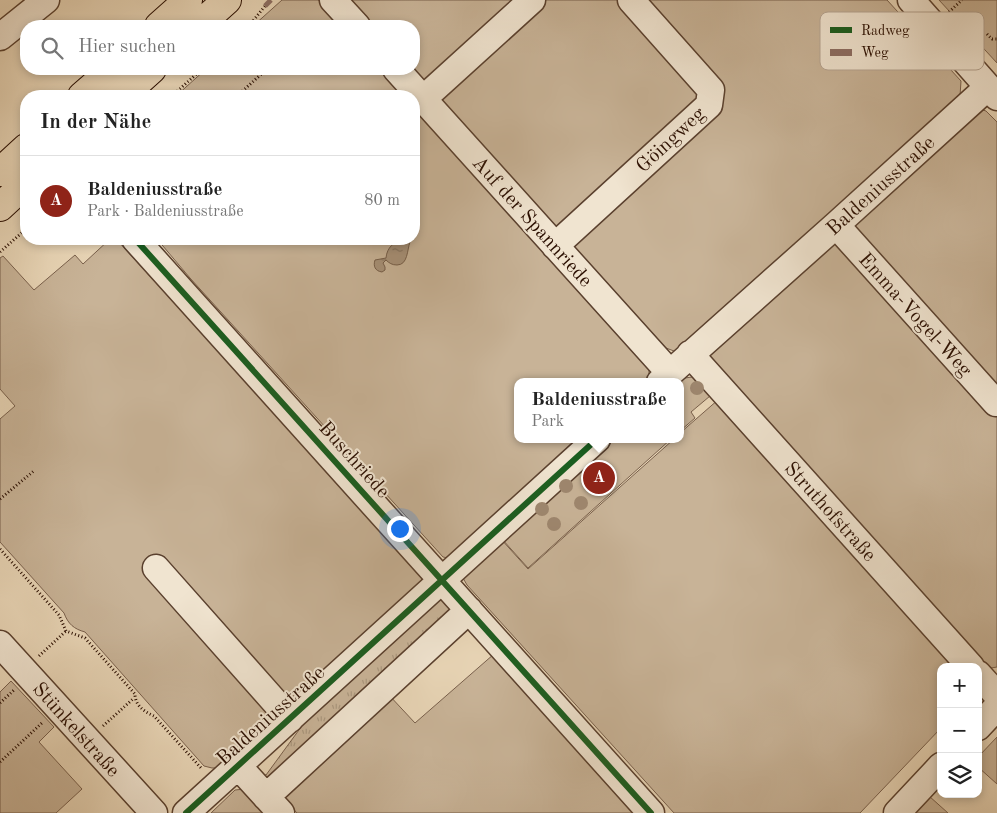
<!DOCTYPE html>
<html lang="de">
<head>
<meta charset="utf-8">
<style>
	:root { --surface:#fff; --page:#f2f2f2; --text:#222; --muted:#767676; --line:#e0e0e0; --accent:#8f2418 }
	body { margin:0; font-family:"Old Standard TT",serif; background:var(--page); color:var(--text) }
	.controls { position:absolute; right:15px; bottom:15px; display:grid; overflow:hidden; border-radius:10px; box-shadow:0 2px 8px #0003 }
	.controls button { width:45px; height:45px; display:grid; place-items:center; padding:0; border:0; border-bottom:1px solid var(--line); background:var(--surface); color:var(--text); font:25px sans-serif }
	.you { position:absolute; left:399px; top:528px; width:18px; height:18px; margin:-12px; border:4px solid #fff; border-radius:50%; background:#1a73e8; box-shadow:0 0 0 8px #1a73e833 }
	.badge { display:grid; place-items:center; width:32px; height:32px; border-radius:50%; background:var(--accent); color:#fff; font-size:16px; font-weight:700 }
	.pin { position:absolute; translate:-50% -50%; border:2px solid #fff; box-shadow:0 1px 5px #0006 }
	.popup { position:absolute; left:514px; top:378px; width:170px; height:65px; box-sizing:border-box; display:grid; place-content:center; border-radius:10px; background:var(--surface); filter:drop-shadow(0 1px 4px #0005); font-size:16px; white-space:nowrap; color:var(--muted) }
	.popup b { font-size:19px; color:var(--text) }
	.popup::after { content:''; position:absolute; left:50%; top:100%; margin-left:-10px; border:10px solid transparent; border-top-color:var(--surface) }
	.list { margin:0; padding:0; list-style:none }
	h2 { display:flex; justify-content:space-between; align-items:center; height:65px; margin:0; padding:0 20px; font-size:21px }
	h2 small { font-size:16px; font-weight:400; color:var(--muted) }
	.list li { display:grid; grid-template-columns:32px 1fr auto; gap:15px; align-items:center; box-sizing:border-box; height:90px; padding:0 20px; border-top:1px solid var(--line) }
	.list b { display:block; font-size:19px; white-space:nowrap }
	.list p { margin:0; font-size:16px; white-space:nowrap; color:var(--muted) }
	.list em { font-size:16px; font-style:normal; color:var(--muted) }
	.icon { flex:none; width:28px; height:28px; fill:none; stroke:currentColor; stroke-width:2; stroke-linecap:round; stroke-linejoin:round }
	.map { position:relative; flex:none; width:997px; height:813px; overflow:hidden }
	.search { position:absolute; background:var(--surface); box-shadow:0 2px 8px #0003; left:20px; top:20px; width:400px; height:55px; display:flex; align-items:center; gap:12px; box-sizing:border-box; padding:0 18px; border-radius:20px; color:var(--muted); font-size:19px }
	.panel { position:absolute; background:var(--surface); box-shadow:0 2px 8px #0003; left:20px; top:90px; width:400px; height:155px; border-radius:20px }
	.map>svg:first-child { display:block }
</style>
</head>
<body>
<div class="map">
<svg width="997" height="813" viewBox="0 0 997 813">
	<defs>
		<pattern id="grass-tufts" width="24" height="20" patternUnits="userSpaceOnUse" patternTransform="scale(1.25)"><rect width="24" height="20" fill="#c8b397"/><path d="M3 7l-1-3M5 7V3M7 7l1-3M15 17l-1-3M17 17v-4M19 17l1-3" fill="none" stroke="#ac9980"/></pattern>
		<pattern id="water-ripples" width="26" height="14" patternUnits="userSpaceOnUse" patternTransform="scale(1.25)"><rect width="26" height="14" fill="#a79178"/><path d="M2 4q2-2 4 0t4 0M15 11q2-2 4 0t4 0" fill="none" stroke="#887560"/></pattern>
	</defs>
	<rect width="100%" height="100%" fill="#e8d5b6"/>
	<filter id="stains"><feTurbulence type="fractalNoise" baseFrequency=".004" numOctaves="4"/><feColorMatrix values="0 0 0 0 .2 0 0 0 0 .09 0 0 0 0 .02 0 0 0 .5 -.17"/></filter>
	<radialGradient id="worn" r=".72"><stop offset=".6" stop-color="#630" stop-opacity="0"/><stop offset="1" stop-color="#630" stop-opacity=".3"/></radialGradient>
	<path fill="url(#grass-tufts)" stroke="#79604c" d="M441,596L454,610L269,782L261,774L266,775L307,719Z"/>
	<path fill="#c8b397" stroke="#79604c" d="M282,0H318L342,26H253Z
		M350,0H887L961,81L960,96L679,349L674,351L666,348L413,69H414V26H374Z
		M939,0H997V63Z
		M206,69H380L405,96H176Z
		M414,106L647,363L649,370V377L643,382H518V439H580L448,558L443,557L190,278L157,239H414Z
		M983,110L986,111L997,122V667L991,668L985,666L709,358L712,353L975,113Z
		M110,239H116L421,574L422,582L220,768H212L204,766L85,632C74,629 68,624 64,613L0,542V419L15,406L0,389V258L3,256L34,290L75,255L83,264Z
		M692,377L710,396L691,412L695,418L680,431V382L685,378Z
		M719,399L960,667H941V728L860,813H674L467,585L463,578L500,538L528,569L674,439H680V433Z
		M615,439H671L528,568L502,539Z
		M494,654L637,813H297L285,800L284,792L388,694L415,723Z
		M11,681L54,727L39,742L82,789L56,813H0V692Z
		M997,737V784L978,767V757Z
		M245,789L270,813H211L235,790Z
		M929,796L948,813H912Z"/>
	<path fill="url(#water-ripples)" stroke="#755d48" d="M403,239H408L410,242C407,250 408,265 397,265C392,265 389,263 386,260L383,263L385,267V270L382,272C375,271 373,266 375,260L386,258C387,247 394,242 403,239Z"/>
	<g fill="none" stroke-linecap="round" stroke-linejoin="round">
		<defs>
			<path id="minor" d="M333,0L357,26
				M911,0L997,97
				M0,37L46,0
				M396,69L670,373
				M423,99L532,0
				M836,225L996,403
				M135,239L651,813
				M555,246L709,105L711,90L631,0
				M690,354L971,667
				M660,382L836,225L988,87
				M156,568L290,719
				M0,644L154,813
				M978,674L997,695
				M978,727L997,707
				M238,766L281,813
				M266,797L469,610
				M186,813L597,439
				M897,813L941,766"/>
			<path id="major" d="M159,26L188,0
				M198,26L227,0
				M82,96L113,69
				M122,96L152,69
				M0,172L26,148
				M0,207L26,183"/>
		</defs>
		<use href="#minor" stroke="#5a402e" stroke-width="29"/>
		<use href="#major" stroke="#2a0e00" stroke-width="30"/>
		<path stroke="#2a0e00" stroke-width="3" stroke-dasharray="1 2.5" stroke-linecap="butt" d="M949,12L962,0
			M249,26L265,6
			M987,34L992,39H997
			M172,96L202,69
			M237,96L267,69
			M0,252L26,229
			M0,499L35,470
			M0,549L59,615L66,631L85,638L135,694C135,706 145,712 154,716L202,769
			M39,656L66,631
			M0,703L14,690
			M103,726L134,698
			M0,762L43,722"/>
		<use href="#minor" stroke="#f0e4d0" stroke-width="26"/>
		<use href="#major" stroke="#e8d5b6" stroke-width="28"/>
		<path stroke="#8d6e63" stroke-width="5" stroke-dasharray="10 5" stroke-linecap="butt" d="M265,6L271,0"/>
		<defs>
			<path id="cycleway" d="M135,239L651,813
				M186,813L597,439"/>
		</defs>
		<use href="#cycleway" stroke="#f0e4d0" stroke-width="9"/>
		<use href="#cycleway" stroke="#1b5e20" stroke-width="6"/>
	</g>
	<g fill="#9e876f">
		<circle cx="697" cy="388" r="7"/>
		<circle cx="566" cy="486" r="7"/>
		<circle cx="581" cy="503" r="7"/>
		<circle cx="542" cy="509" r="7"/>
		<circle cx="554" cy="524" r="7"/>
	</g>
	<g text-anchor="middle" stroke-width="4" stroke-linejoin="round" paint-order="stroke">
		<g font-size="20" fill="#2a0e00" stroke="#f0e4d0">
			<text transform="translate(670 139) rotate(-43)" y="7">Göingweg</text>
			<text transform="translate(880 185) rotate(-42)" y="7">Baldeniusstraße</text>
			<text transform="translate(533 221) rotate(48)" y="7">Auf der Spannriede</text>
			<text transform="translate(916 314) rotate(48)" y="7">Emma-Vogel-Weg</text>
			<text transform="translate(355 459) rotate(48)" y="7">Buschriede</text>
			<text transform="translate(831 511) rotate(48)" y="7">Struthofstraße</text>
			<text transform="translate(270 715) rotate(-42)" y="7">Baldeniusstraße</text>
			<text transform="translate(77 729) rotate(48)" y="7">Stünkelstraße</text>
		</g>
	</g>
	<rect x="820" y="12" width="164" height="58" rx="8" fill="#f0e4d0" stroke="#b5a492" stroke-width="1"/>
	<rect x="830" y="27" width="22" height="6" fill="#1b5e20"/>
	<rect x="830" y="49" width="22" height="7" fill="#8d6e63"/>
	<g font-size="14" fill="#2a0e00">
		<text x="861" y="35">Radweg</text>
		<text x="861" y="57">Weg</text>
	</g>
	<rect width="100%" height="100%" filter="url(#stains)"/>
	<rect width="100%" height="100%" fill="url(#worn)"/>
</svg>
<div class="controls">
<button>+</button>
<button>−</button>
<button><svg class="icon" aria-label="layers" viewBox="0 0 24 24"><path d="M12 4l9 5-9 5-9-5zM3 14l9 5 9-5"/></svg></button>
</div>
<div class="you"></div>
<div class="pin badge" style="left:599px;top:478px">A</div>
<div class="popup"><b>Baldeniusstraße</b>Park</div>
<div class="search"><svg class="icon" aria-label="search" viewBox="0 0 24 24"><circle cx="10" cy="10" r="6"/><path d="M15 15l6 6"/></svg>Hier suchen</div>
<section class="panel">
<h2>In der Nähe<small></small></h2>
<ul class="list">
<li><span class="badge">A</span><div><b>Baldeniusstraße</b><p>Park · Baldeniusstraße</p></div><em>80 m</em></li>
</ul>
</section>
</div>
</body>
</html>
